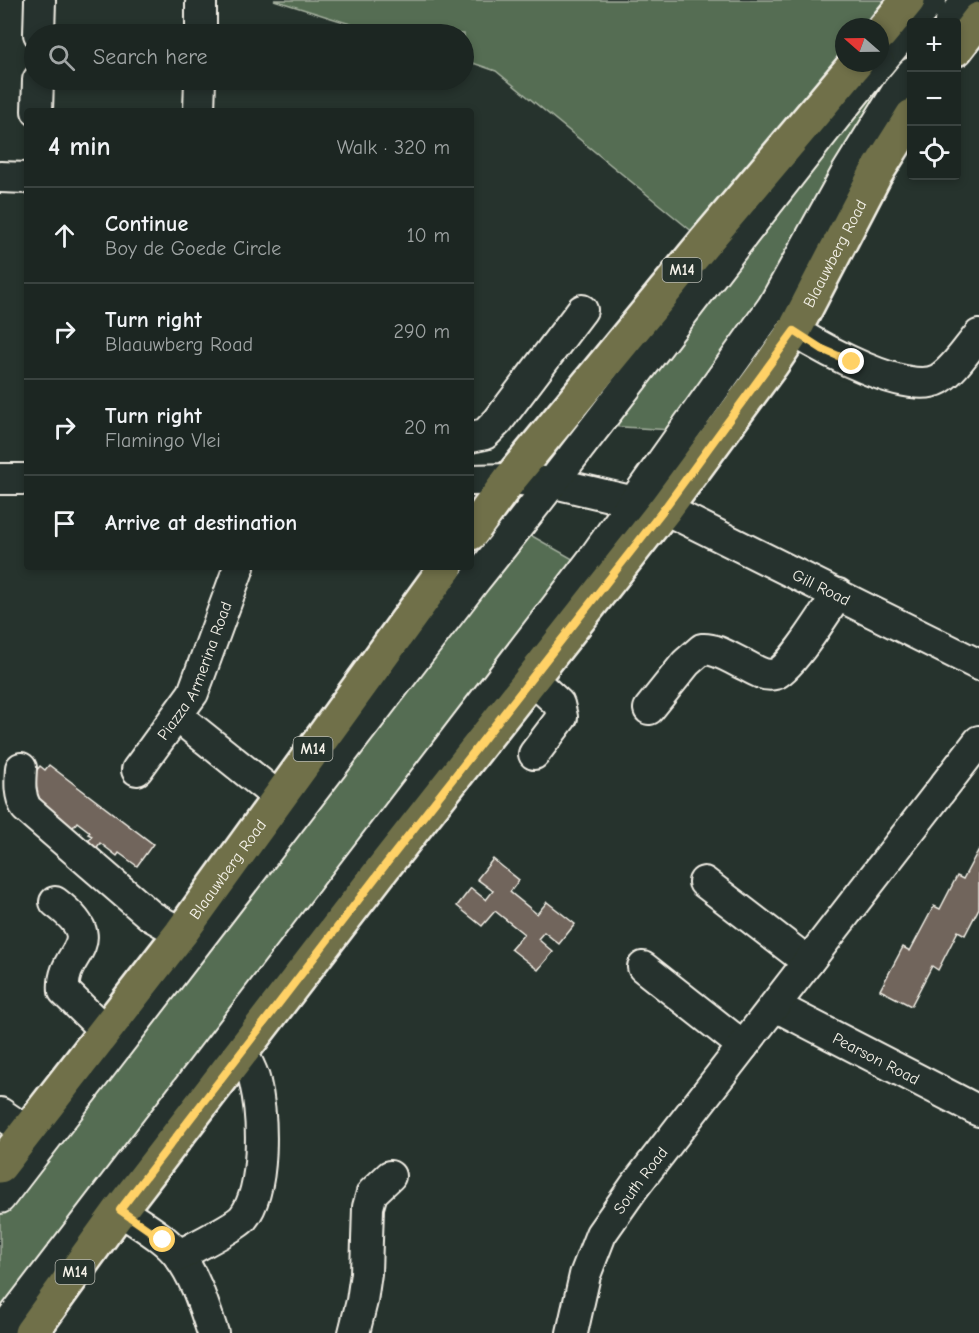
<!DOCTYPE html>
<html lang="en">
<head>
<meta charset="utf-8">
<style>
	:root { --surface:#1c2622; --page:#29322f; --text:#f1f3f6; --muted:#a0a5a5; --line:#3a4340 }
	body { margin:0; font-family:"Comic Neue",sans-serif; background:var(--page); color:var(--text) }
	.controls { position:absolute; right:18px; top:18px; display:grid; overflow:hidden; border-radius:6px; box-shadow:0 3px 9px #0003 }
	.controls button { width:54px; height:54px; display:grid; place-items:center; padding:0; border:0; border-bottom:2px solid var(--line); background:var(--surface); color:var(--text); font:30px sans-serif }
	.compass { position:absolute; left:835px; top:18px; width:54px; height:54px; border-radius:50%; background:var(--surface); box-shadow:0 3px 9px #0003; rotate:290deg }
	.stop { position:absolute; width:18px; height:18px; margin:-14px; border:4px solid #ffd166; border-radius:50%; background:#fff }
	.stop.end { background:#ffd166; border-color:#fff; box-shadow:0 2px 6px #0008 }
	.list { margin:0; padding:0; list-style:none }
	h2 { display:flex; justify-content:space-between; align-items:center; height:78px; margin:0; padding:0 24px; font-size:26px }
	h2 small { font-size:20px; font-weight:400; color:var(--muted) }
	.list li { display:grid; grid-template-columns:39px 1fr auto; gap:18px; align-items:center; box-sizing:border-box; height:96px; padding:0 24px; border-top:2px solid var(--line) }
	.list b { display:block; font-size:22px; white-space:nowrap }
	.list p { margin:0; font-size:20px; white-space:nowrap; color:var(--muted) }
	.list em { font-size:20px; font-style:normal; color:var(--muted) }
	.icon { flex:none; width:33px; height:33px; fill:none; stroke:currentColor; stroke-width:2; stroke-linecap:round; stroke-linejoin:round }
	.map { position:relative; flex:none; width:979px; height:1333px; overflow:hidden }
	.search { position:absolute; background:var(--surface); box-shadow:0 3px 9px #0003; left:24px; top:24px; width:450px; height:66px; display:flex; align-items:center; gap:15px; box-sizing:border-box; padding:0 21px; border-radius:33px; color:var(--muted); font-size:22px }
	.panel { position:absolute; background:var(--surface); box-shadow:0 3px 9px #0003; left:24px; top:108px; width:450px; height:462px; border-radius:6px }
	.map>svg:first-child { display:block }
</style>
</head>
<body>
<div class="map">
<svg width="979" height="1333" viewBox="0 0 979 1333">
	<rect width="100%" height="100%" fill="#26332d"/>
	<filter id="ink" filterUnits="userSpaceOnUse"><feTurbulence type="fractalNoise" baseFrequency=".0167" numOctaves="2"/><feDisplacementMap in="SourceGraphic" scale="12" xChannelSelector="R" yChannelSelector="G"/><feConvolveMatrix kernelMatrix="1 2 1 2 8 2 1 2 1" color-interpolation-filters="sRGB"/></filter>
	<g filter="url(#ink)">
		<path fill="#546d53" stroke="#a4af9e" stroke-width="1.5" d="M274,0H908L880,27H844V63L705,242L496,71L464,60V34H382Z
			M920,0H979L956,22H912L911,103L778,334L705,432L574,424Z
			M525,532L578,562L0,1331V1210Z"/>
		<path fill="#71655c" stroke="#f4f1e8" stroke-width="1.5" d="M49,765L153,844L137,866L119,853L117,856L100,843L95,850L87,843L92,836L88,834L90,832L77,822L71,830L26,796L29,780L40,766L45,770Z
			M979,849V908L965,935L958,931L938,970L932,966L911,1006L880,990L903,947L910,951L934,906L940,909L957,876L963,879Z
			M493,859L519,880L510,892L537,914L547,902L575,924L559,944L544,932L538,939L553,952L538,970L511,949L524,934L495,911L482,926L457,906L471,888L486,900L493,891L477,879Z"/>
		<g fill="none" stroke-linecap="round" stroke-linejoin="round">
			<defs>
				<g id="minor">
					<path d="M912,22L931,0"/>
					<path d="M950,22L968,0"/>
					<path d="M39,34L40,0"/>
					<path d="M201,34V3"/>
					<path d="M880,62L912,24"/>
					<path d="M37,111L38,80"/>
					<path d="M199,111L200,80"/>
					<path d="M0,177L27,178"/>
					<path d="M794,331C821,348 908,397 939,379C955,369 967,349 979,335"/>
					<path d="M471,437L485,434L498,421L582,310"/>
					<path d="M0,479H27"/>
					<path id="s1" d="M471,480L510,479L554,483L665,509L979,665"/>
					<path d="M532,679L559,704L562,717L534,754"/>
					<path d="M649,709L686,663L702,649C717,648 731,659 745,665C754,670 765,677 775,674C790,670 827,610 838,594"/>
					<path d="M177,716L278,797"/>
					<path d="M21,768C20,783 19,794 26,808L151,916L181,933"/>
					<path id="s2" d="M137,770L193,693L239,567"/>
					<path d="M704,882L808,962"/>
					<path d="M55,902C112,945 60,950 64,991L105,1031"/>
					<path d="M643,967L743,1046"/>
					<path id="s3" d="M775,1006L979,1111"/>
					<path d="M0,1113L28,1132"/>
					<path d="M0,1198L476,579C613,409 741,232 879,63"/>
					<path d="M120,1210C139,1224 165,1237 179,1256C196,1278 204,1307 213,1333"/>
					<path d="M179,1256C192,1248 235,1227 243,1218C266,1190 263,1116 255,1082C253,1072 247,1062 242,1052"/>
					<path d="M1,1333L592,560L773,306L846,174L898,90L912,73"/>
					<path d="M354,1333L362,1301L366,1273L368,1207L372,1193L390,1176"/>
					<path id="s4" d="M572,1333L585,1275L601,1234L634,1187L979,741"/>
				</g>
				<g id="major">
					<path d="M880,34L908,0"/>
					<path d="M956,49L979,19"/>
					<path d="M471,533L510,479L705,242L856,63"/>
					<path id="s5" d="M0,1166L181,933L446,567"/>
					<path id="s6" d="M31,1333L120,1210L386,864L665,509L771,365L794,331L875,175L912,116"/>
				</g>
			</defs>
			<use href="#minor" stroke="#f4f1e8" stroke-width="34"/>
			<use href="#major" stroke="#f4f1e8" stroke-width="38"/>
			<use href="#minor" stroke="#26332d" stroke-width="30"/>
			<use href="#major" stroke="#6f704a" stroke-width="33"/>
		</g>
	</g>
	<g fill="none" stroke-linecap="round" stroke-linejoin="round" filter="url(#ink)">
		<path stroke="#ffd166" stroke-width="8" d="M163,1240L120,1210L386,864L664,509L794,331L822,349L852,362"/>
	</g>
	<g text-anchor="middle" stroke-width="6" stroke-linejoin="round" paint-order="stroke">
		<g fill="#26332d" stroke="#b6b8b0" stroke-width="1.5">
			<rect x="662.5" y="258" width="39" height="24" rx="4.5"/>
			<rect x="293.5" y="737" width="39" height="24" rx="4.5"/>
			<rect x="55.5" y="1260" width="39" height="24" rx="4.5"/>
		</g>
		<g font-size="15" font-weight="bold" fill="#f4f1e8">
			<text x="682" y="275">M14</text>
			<text x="313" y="754">M14</text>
			<text x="75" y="1277">M14</text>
		</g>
		<g font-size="16" fill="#f4f1e8" stroke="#26332d">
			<text dy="6" stroke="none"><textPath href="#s6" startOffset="1347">Blaauwberg Road</textPath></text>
			<text dy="6" stroke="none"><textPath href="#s1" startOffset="372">Gill Road</textPath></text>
			<text dy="6" stroke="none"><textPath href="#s2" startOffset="116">Piazza Armerina Road</textPath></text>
			<text dy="6" stroke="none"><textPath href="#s5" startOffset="374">Blaauwberg Road</textPath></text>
			<text dy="6" stroke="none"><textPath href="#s3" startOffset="114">Pearson Road</textPath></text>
			<text dy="6" stroke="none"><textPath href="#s4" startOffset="170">South Road</textPath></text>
		</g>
	</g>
</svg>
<div class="controls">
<button>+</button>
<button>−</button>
<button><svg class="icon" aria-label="locate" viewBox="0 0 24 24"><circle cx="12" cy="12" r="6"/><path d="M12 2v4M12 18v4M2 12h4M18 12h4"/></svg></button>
</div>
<svg class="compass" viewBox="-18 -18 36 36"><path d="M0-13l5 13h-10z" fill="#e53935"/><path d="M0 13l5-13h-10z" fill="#a0a5a5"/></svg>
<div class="stop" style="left:163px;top:1240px"></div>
<div class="stop end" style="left:852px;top:362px"></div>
<div class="search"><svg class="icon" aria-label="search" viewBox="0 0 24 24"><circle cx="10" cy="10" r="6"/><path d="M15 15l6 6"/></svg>Search here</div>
<section class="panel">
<h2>4 min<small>Walk · 320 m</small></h2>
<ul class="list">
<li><svg class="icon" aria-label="ahead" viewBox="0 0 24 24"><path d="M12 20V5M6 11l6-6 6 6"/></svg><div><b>Continue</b><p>Boy de Goede Circle</p></div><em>10 m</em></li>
<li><svg class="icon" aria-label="right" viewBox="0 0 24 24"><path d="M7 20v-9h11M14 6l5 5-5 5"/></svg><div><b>Turn right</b><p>Blaauwberg Road</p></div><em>290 m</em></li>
<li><svg class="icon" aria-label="right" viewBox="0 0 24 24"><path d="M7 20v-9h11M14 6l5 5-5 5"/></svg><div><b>Turn right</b><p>Flamingo Vlei</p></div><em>20 m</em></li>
<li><svg class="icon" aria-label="arrive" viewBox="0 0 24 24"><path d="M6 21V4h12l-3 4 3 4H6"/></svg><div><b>Arrive at destination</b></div></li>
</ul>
</section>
</div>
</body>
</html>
